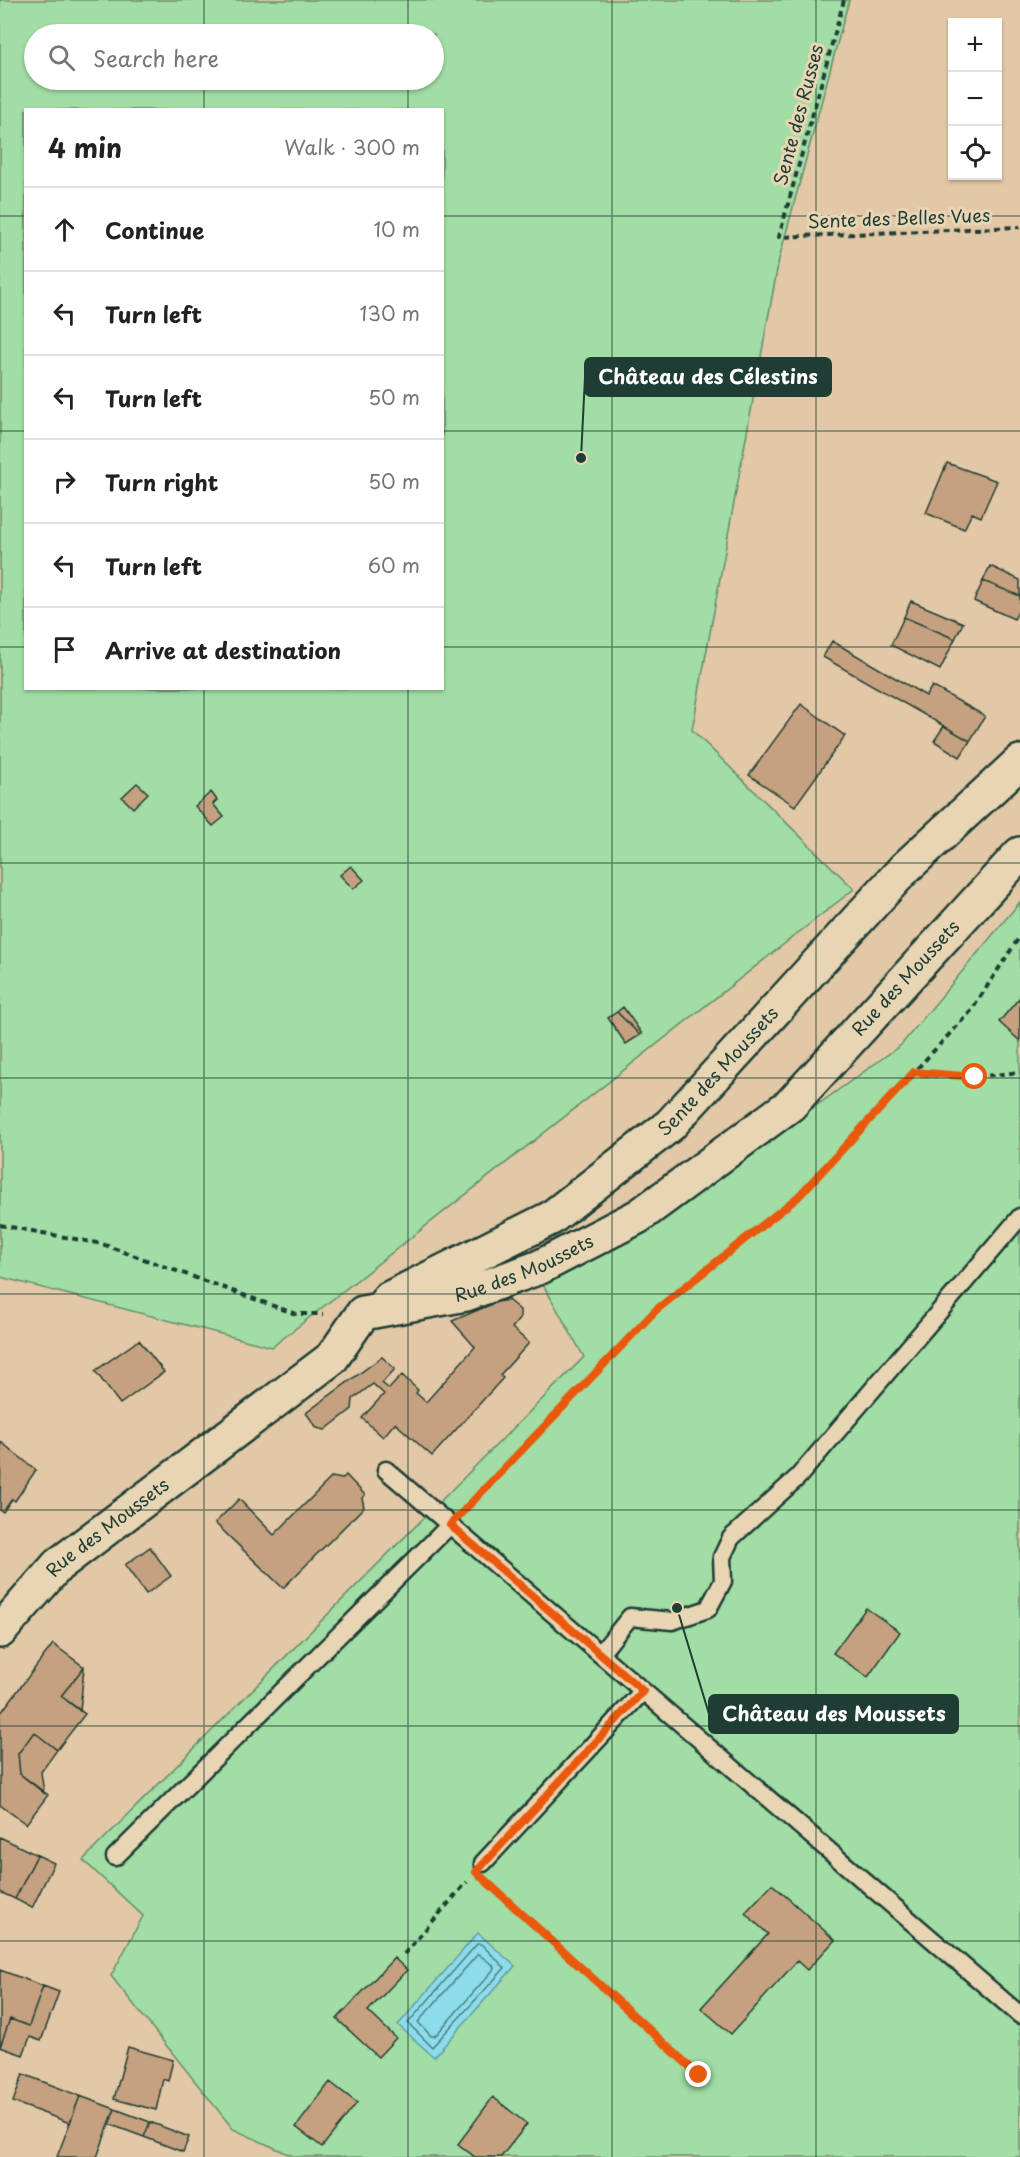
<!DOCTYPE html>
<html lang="en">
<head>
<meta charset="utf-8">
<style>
	:root { --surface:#fff; --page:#f6f6f6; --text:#202124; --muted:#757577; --line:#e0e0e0 }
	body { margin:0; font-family:"Playpen Sans",sans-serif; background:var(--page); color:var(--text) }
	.controls { position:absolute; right:18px; top:18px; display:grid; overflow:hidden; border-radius:0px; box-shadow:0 2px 4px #0004 }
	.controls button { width:54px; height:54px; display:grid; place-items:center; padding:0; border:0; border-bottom:2px solid var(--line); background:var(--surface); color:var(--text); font:30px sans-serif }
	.stop { position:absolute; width:18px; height:18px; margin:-14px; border:4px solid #ea580c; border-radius:50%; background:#fff }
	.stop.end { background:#ea580c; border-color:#fff; box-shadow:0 2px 6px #0008 }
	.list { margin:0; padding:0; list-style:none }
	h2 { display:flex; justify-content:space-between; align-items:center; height:78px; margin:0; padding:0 24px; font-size:26px }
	h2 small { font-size:20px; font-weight:400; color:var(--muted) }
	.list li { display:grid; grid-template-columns:39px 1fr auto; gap:18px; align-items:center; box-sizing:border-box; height:84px; padding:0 24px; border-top:2px solid var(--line) }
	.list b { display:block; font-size:22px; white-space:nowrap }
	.list em { font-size:20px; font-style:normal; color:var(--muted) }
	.icon { flex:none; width:33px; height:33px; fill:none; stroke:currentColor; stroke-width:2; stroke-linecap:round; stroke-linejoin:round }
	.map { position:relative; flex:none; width:1020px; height:2157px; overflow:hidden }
	.search { position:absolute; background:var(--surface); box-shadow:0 2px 4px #0004; left:24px; top:24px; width:420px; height:66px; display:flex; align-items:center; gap:15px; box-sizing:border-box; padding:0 21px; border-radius:33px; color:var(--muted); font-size:22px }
	.panel { position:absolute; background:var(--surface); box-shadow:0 2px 4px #0004; left:24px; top:108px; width:420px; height:582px; border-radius:0px }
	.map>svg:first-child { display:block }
</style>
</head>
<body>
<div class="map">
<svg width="1020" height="2157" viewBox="0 0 1020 2157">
	<rect width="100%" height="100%" fill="#e2c8a6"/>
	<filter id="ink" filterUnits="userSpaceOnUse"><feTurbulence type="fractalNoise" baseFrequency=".0167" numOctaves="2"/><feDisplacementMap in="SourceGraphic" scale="12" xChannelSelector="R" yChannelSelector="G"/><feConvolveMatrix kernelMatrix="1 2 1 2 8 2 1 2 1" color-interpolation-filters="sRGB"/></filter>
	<g filter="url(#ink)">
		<path fill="#a1dda4" stroke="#608d6c" stroke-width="1.5" fill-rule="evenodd" d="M0,0H849L779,259L692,730L854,889L272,1347L0,1277ZM34,34H434V80H34ZM26,110H442V688H26Z
			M1020,902V2157H295L233,2129L111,1976L143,1916L83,1860L584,1357L540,1279L686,1199L901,1045Z"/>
		<path fill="#8ddcec" stroke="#619ca2" stroke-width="1.5" d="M478,1933L515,1966L434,2057L398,2025Z"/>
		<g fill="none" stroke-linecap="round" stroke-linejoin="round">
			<path stroke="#4b7d7e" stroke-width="1.5" d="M477,1944H481L505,1968L432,2047L408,2023Z
				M478,1954L493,1965L494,1969L435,2036H431L418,2022Z"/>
		</g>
		<path fill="#c6a17f" stroke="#1f3d34" stroke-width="1.5" d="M947,463L997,481L981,517L972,513L964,529L926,513Z
			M990,566L1020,580V596L983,581Z
			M983,581L1020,596V608L1014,619L974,601Z
			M911,601L963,623L955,639L904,617Z
			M904,617L955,639L940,670L891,645Z
			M832,641L926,696L932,686L985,716L970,741L823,657Z
			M801,704L845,736L795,806L749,775Z
			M944,726L970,741L960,757L934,741Z
			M137,783L148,793L133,808L122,797Z
			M211,792L217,800L213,804L224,817L213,826L195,806Z
			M351,866L364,880L353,889L340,875Z
			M1020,997V1041L999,1022Z
			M623,1007L642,1034L640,1035L617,1012Z
			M617,1012L640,1035L626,1044L608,1018Z
			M508,1300L520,1310V1318L512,1328L529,1343L500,1375L503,1378L432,1456L395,1423L383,1437L362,1418L384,1394L373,1384L353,1399L352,1409L325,1430L317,1428L306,1413L382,1357L395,1369L382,1383L389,1389L402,1375L418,1390L416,1393L426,1402L475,1347L452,1321L497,1302Z
			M139,1340L164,1372L120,1404L95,1371Z
			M1,1442L36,1470L15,1501L12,1499L3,1512L0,1510Z
			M346,1475L365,1495L362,1498L364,1507L283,1588L215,1523L239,1499L274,1535L332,1477L342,1479Z
			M150,1547L171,1576L146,1594L125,1565Z
			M866,1608L900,1632L868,1677L833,1653Z
			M53,1644L84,1667L61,1696L85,1714L57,1750L34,1732L18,1754L20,1774L48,1795L26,1824L0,1805V1714Z
			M84,1667L80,1711L61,1696Z
			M34,1732L57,1750L41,1772L44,1793L20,1774L18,1754Z
			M0,1837L37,1855L15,1899L0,1892Z
			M37,1855L54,1863L32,1908L15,1899Z
			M772,1884L835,1940L807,1970L797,1961L731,2034L701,2008L768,1934L745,1913Z
			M394,1958L407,1970L368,2011L396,2038L378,2057L337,2019Z
			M0,1970L43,1986L29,2026L10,2019L0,2047Z
			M43,1986L59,1992L41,2041L30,2037L23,2055L0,2047L10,2019L29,2026Z
			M128,2047L173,2060L168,2081L163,2079L156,2110L114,2099Z
			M23,2074L80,2096L70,2123L13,2102Z
			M330,2082L357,2103L322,2147L296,2127Z
			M80,2096L115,2109L97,2157H57Z
			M493,2097L527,2124L501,2157H475L458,2144Z
			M115,2109L150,2122L144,2137L109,2124Z
			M150,2122L189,2137L183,2152L144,2137Z"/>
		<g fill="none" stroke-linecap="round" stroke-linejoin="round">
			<defs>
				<path id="lane" d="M386,1470L1020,2015
					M600,1654L630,1617L672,1621L708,1609L723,1581L722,1557L731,1538L798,1477L1020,1217
					M115,1857L450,1525
					M483,1863L643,1691"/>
				<g id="street">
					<path id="s1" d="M388,1299L551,1218L670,1125L905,868L1020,762"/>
					<path id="s2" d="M0,1631L58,1565L332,1358L363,1313L466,1294L540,1267L639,1216L790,1105L1020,854"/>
				</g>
			</defs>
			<use href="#lane" stroke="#1f3d34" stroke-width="21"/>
			<use href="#street" stroke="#1f3d34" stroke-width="38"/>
			<path stroke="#1f3d34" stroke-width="4" stroke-dasharray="6 4.5" stroke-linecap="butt" d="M844,0L779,237L1020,227
				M915,1072L975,1077L1020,1072
				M0,1225L102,1244L296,1314H323
				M467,1507L656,1310L797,1197L971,1011L1020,936
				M489,1885L699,2075
				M404,1954L467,1882"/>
			<use href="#lane" stroke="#e8d5b3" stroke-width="16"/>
			<use href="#street" stroke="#e8d5b3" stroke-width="33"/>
		</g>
	</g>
	<g fill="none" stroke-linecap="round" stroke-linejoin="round" filter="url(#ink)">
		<path stroke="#ea580c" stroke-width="8" d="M699,2075L476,1872L643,1691L450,1525L656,1310L798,1197L914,1072L975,1077"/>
	</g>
	<path fill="none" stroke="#1f3d34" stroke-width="1.5" stroke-opacity="0.55" d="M204,0V34M408,0V34M612,0V2157M816,0V2157M204,80V110M408,80V110M0,216H26M442,216H1020M0,431H26M442,431H1020M0,647H26M442,647H1020M204,688V2157M408,688V2157M0,863H1020M0,1078H1020M0,1294H1020M0,1510H1020M0,1726H1020M0,1941H1020"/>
	<g text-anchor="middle" stroke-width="6" stroke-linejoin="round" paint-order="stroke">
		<g font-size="18" fill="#1f3d34" stroke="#e8d5b3">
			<text transform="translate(799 115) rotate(-75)" y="6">Sente des Russes</text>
			<text transform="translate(899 219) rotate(-2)" y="6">Sente des Belles Vues</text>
			<text dy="6" stroke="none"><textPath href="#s2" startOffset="1140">Rue des Moussets</textPath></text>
			<text dy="6" stroke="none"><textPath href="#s1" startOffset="405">Sente des Moussets</textPath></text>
			<text dy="6" stroke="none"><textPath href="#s2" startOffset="654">Rue des Moussets</textPath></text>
			<text dy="6" stroke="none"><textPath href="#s2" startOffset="150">Rue des Moussets</textPath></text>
		</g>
	</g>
	<path fill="none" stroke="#1f3d34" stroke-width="2" d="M581 458L585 377M677 1608L709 1714"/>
	<g fill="#1f3d34" stroke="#e8d5b3" stroke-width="2">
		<circle cx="581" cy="458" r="6"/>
		<circle cx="677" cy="1608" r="6"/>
	</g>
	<g fill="#1f3d34" stroke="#1f3d34" stroke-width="2">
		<rect x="585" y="358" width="246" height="38" rx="6"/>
		<rect x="709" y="1695" width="249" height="38" rx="6"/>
	</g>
	<g font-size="20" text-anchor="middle" font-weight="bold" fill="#fff">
		<text x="708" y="384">Château des Célestins</text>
		<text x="834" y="1721">Château des Moussets</text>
	</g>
</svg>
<div class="controls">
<button>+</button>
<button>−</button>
<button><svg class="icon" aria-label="locate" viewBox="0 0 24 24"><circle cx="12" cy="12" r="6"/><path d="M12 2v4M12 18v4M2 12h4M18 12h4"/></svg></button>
</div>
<div class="stop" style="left:975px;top:1077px"></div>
<div class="stop end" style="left:699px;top:2075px"></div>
<div class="search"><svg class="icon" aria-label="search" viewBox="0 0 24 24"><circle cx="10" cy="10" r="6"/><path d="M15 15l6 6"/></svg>Search here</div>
<section class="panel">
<h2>4 min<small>Walk · 300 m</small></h2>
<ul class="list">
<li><svg class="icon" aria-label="ahead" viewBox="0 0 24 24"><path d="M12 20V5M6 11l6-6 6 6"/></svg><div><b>Continue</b></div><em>10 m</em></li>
<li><svg class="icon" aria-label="left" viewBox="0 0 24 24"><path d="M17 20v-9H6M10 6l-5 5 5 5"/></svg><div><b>Turn left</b></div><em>130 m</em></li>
<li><svg class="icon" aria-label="left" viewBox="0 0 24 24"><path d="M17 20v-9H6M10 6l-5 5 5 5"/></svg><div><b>Turn left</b></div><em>50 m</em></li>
<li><svg class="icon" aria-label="right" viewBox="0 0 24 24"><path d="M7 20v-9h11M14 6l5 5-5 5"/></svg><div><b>Turn right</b></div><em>50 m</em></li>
<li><svg class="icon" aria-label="left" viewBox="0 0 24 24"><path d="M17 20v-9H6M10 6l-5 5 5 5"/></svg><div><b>Turn left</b></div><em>60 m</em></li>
<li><svg class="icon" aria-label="arrive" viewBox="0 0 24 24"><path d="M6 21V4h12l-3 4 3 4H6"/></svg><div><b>Arrive at destination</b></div></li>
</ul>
</section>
</div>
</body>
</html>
